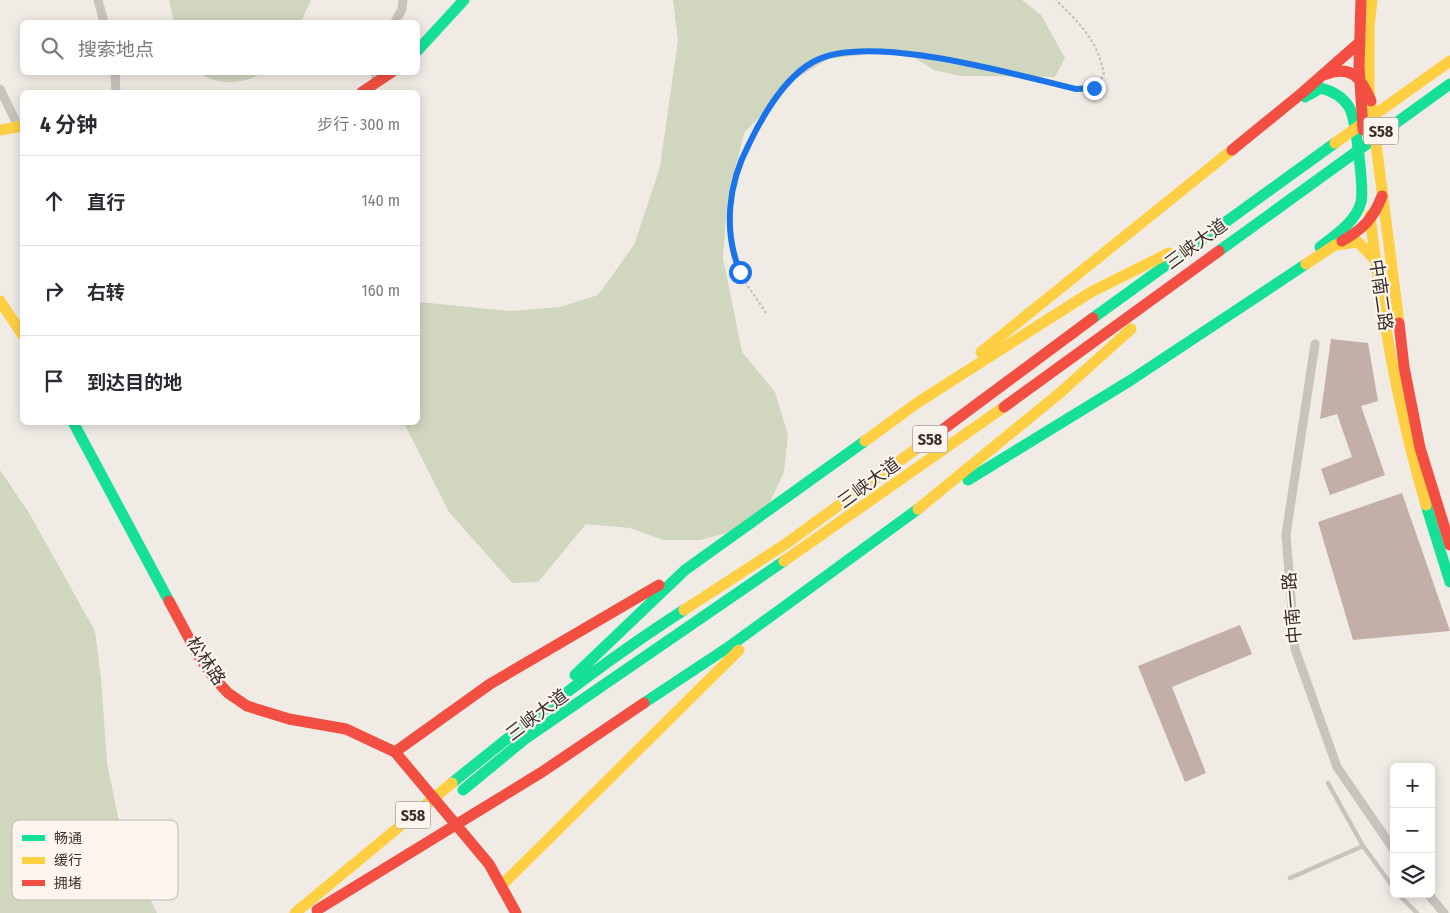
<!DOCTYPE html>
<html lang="zh">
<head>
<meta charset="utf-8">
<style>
	:root { --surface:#fff; --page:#f7f7f7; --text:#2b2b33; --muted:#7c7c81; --line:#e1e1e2 }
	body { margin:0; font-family:"Fira Sans Condensed","Noto Sans SC",sans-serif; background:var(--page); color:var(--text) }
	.controls { position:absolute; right:15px; bottom:15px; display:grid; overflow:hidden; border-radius:8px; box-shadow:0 2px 12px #0003 }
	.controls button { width:45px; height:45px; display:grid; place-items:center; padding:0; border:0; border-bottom:1px solid var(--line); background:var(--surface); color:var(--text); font:25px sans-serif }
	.stop { position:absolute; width:15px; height:15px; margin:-11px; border:4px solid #1a73e8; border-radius:50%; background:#fff }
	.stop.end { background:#1a73e8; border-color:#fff; box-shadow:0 1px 5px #0008 }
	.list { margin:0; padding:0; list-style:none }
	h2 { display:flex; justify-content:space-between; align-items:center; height:65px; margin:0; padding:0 20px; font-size:21px }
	h2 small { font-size:16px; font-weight:400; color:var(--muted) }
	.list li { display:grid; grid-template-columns:32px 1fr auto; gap:15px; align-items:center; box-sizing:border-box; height:90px; padding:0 20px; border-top:1px solid var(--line) }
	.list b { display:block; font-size:19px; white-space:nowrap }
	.list em { font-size:16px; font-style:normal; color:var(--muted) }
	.icon { flex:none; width:28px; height:28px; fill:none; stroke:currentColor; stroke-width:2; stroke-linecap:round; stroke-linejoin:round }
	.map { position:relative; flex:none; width:1450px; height:913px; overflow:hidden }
	.search { position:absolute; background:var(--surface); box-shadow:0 2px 12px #0003; left:20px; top:20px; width:400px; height:55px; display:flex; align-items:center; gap:12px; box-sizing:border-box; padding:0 18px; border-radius:8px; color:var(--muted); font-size:19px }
	.panel { position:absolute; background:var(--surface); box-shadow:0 2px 12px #0003; left:20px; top:90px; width:400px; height:335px; border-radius:8px }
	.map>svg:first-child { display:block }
</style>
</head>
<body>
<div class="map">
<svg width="1450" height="913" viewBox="0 0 1450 913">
	<rect width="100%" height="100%" fill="#f0ebe5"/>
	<path fill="#d1d6bf" d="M169,0H311L301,22H174Z
		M673,0H1022L1041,15L1065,58L1055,77L960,76L934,70L902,50L828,59L797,78L744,133L727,205L723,258L742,352L775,392L788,435L784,472L769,504L741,529L700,540H663L630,528L586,524L538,582L512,583L449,512L404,423L418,422V302L510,311L560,307L598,295L634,245L660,167L678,40Z
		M202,73H260C249,84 212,86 202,73Z
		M0,470L29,513L95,631L101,678L107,763L124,846L157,913H0Z"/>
	<path fill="#c3afa7" d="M1331,339L1368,343L1378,401L1361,406L1385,475L1330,495L1321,469L1352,457L1337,414L1320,419Z
		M1402,493L1450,631L1353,640L1318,522Z
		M1240,625L1252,654L1172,687L1206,773L1185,782L1138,666Z"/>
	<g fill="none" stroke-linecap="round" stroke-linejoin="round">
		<path stroke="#c2bbb6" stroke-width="2" stroke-dasharray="2.5 2.5" stroke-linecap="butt" d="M766,313C754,294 737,274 731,251C717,194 772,64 834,54C906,42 1005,73 1076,89L1094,88L1104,75C1098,40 1080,24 1056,0"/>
		<path stroke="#c9c3be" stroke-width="4.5" d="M1328,783L1363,846L1394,888
			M1290,878L1363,846
			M1398,894L1417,913"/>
		<path stroke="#c9c3be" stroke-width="9" d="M98,0L104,22
			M395,22L402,9L403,0
			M115,72L116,92
			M375,72L377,82
			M0,89L18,126
			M1315,344L1286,535L1295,649L1337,767L1394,850
			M1428,894L1444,913"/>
		<path stroke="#16e098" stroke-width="11" d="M418,50L464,0
			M1305,97L1321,88C1332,91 1343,97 1349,107C1356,118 1364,189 1361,202C1356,222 1335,235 1320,247
			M1219,251L1450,84
			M1093,318L1335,143
			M73,422L169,601
			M968,480L1131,380L1306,264
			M1426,505L1450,582
			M575,675L685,570L865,441
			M644,703L730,646L918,509
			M452,783C527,722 603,662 684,610
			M463,790L525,739L784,561"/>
		<path stroke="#ffcf43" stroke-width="11" d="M1372,0L1369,26V89L1399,323
			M0,130L22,126
			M1335,143L1450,61
			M1370,215C1381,313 1398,410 1426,505
			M1306,264L1335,245L1358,242L1376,261
			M0,301L22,334
			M981,352L1232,150
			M865,441L917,403L1091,292L1169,253
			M918,509L1061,392L1131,329
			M784,561L1004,407
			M684,610L787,543L938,433
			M501,886L739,650
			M295,913L452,783"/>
		<path stroke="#f24e42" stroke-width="11" d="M1361,0L1359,66L1363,130
			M1324,75C1351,64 1361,77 1371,101
			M362,92L392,72
			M1232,150L1302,93L1360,42
			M1342,241C1362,230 1374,218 1382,196
			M1399,323L1404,367L1420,448L1450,545
			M1004,407L1219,251
			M938,433L1093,318
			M169,601L199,657L215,679L228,693L247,706L289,719L346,729L395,752L489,864L516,913
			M395,752L490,684L659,585
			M317,910L542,772L644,703"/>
	</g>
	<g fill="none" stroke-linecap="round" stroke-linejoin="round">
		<path stroke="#1a73e8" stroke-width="6" d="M740,272C723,230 728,184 749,144C763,115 784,78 813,62C867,31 1016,75 1076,89L1094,88"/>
	</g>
	<g text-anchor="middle" stroke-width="4.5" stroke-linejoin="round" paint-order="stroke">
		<g fill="#fbf5ee" stroke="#756b66" stroke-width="1">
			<rect x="1363.5" y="117.5" width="35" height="27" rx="4"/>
			<rect x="912.5" y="425.5" width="35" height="27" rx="4"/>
			<rect x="395.5" y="801.5" width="35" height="27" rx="4"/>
		</g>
		<g font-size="16" font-weight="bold" fill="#3b302b">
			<text x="1381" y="137">S58</text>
			<text x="930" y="445">S58</text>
			<text x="413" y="821">S58</text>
		</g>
		<g font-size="18" fill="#3b302b" stroke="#fbf5ee">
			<text transform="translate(1196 244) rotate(-36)" y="6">三峡大道</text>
			<text transform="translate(1381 295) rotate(82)" y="6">中南二路</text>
			<text transform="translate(869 483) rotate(-36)" y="6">三峡大道</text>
			<text transform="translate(1292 608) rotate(-95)" y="6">中南一路</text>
			<text transform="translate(206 661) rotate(56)" y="6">松林路</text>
			<text transform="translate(537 715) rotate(-37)" y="6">三峡大道</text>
		</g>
	</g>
	<rect x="12" y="820" width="166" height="80" rx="8" fill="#fbf5ee" stroke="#c1bab4" stroke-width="1"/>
	<rect x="22" y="835" width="23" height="6" fill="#16e098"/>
	<rect x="22" y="857" width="23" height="7" fill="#ffcf43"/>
	<rect x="22" y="880" width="23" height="6" fill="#f24e42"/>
	<g font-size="14" fill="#3b302b">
		<text x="54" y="843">畅通</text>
		<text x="54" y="865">缓行</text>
		<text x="54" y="888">拥堵</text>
	</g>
</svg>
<div class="controls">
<button>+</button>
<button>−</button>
<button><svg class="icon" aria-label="layers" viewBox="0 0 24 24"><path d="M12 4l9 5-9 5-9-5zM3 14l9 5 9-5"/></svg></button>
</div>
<div class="stop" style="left:740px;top:272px"></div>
<div class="stop end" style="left:1094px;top:88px"></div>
<div class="search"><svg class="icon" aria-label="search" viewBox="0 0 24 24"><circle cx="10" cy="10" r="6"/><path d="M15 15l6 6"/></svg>搜索地点</div>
<section class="panel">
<h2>4 分钟<small>步行 · 300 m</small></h2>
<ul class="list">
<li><svg class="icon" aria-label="ahead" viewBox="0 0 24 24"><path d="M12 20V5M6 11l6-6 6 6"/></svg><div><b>直行</b></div><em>140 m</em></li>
<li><svg class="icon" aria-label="right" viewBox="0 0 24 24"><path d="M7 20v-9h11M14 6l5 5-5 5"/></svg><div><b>右转</b></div><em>160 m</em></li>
<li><svg class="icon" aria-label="arrive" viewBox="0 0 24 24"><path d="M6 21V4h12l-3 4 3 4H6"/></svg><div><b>到达目的地</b></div></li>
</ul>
</section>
</div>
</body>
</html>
